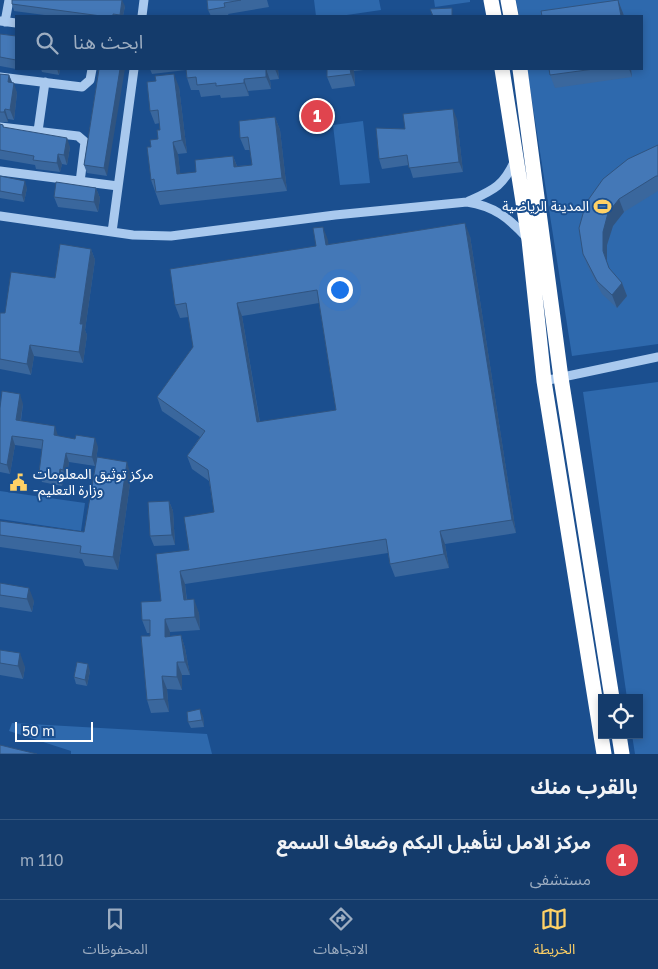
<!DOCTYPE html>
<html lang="ar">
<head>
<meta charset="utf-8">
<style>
	:root { --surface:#143b6b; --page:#1d4271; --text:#f1f3f6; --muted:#9dadc1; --line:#33557e; --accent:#ffd166 }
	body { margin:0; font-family:"Golos Text","Noto Sans Arabic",sans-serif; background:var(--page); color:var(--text); direction:rtl }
	.controls { position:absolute; right:15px; bottom:15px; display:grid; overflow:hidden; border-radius:0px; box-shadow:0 2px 8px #0003 }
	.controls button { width:45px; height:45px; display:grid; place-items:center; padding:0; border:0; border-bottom:1px solid var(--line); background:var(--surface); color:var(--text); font:25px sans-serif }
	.scale { position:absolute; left:15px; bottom:12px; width:78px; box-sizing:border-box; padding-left:5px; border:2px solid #fff; border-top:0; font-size:14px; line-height:18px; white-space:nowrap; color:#fff; -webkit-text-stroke:4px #1b4f8f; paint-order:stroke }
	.you { position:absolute; left:339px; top:289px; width:18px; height:18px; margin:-12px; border:4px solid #fff; border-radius:50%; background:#1a73e8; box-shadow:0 0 0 8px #1a73e833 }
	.badge { display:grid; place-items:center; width:32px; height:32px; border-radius:50%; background:var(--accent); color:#fff; font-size:16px; font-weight:700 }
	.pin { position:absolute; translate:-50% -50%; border:2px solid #fff; box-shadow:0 1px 5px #0006 }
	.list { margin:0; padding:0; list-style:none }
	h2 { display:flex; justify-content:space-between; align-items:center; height:65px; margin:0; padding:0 20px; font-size:21px }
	h2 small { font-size:16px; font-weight:400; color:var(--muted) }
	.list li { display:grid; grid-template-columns:32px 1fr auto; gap:15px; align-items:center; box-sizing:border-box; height:80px; padding:0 20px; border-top:1px solid var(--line) }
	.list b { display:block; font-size:19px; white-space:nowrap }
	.list p { margin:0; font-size:16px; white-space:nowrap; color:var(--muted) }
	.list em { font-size:16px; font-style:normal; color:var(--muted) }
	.icon { flex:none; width:28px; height:28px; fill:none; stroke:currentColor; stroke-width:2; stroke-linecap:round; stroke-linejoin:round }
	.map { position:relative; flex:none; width:658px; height:754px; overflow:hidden; direction:ltr }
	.search { position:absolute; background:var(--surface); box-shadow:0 2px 8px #0003; left:15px; right:15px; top:15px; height:55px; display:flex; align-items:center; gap:12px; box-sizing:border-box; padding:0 18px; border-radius:0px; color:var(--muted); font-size:19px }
	.sheet { height:145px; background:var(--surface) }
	nav { display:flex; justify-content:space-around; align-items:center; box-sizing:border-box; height:70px; border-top:1px solid var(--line); background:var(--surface); font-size:14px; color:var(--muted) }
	nav a { display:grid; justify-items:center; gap:2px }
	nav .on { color:var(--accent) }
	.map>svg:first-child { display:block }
</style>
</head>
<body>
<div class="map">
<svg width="658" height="754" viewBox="0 0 658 754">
	<rect width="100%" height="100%" fill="#1b4f8f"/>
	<path fill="#2e69ad" d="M314,0H379L381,10L340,16H316Z
		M434,0H470V2L435,7Z
		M516,0H658V344L572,356L527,69H642V16H519Z
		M363,121L370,183L340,185L333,125Z
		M658,382V754H635L632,735H639V698H627L583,392Z
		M0,491L85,503L81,531L0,519Z
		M12,723L207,734L212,754H71V751L9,731Z"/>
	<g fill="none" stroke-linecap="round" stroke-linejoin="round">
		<path stroke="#a9c9ee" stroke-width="9" d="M142,16L144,0
			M0,21L16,23
			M5,22L9,0
			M0,77L82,87L90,80L92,69
			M0,127L78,136L85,142L80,182
			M38,131L45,82
			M0,171L118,186
			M467,202C493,190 503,187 515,160
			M0,216L133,235L171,236L335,215L467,202C494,206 509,218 527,238
			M112,232L134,69
			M544,381L658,357"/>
		<path stroke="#fff" stroke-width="15" d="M491,0L494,16
			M508,0L511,16
			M502,69L529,240L544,381L604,754
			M520,69L561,378L612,698
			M619,735L622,754"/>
	</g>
	<path fill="#3a679d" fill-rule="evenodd" d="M207,0H267L269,7L228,14L229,16H211L208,10Z
		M12,4L125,6L123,16H52L14,11Z
		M0,34L16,36V69L0,66Z
		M41,69H60L59,75L42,72Z
		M99,69L107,176L87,173L84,165Z
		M150,69H278L279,79L270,80L271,89L248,91L249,96L221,98L220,95L201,97L199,90H191L187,78L186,70L152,74Z
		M327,69H374L354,71L355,86L332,89L327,77Z
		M395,69H410L395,70Z
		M549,69H631L632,77L555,88L550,75Z
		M0,74L9,75L17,93L14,120L8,119V122H0Z
		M179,87L187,153L178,154L180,174L196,172L233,156L237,166L252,165L250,150H245L240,138L275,117L280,130L287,191L160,205L151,180V147L158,139L160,130V123L155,124L150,111Z
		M457,119L463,172L413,178L409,165L382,169L379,159L405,129Z
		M0,124L3,125L4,128L70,147L67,165L62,164L60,172L36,169L35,165L0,159Z
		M658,145V191L624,212L613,226L607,245V264L609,268L622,283L627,296L617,308L602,294L588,267L583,254L579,228Z
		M0,176L27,188L24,202L0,198Z
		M96,188L100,198L98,212L58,207L54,197Z
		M470,236L516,533L445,544L449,568L395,577L390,564L388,553L185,584L187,600L199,613L200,630L170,632V636L181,635L185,648L190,675H182V690L167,689L169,712L151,713L147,700L150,633H147L142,620L161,601L189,550L214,512L209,481L192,469L187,456L200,437L162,411L157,397L193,347L189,317L180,318L175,305L316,246L328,240V244ZM319,303L336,410L260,422L242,316Z
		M91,249L95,260L85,330L87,335L83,363L34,356L31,375L0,369V313H5L55,278Z
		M23,404L21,421L58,436L98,447L95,466L69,462L66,479H64L62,486L42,482L39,473L42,449L15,445L10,474L0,472V408Z
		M131,476L118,570L85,566L82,559L0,547V521L84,532Z
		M169,501L173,511L175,545L154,546L150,536Z
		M0,583L34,601L32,612L0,607Z
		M0,650L25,667L23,679L0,675Z
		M90,671L87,686L76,684L74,677Z
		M203,716L204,727L191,728L188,722Z"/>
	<path fill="#305480" d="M122,0L125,6L123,16H120V15Z
		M618,0L623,13L624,16H621Z
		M57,69H60L59,75Z
		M120,69H125L107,176L104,168Z
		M266,69L270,80L271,89L266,77Z
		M275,69H278L279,79Z
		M350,69H353L354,71L355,86L351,74Z
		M629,69H631L632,77Z
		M174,74L179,87L187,153L182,140Z
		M9,75L13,86L8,82Z
		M244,79L248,91L249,96L244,83Z
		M14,83L17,93L14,120L10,110Z
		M5,109L8,119V122L4,112Z
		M453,109L457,119L463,172L459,162Z
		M275,117L280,130L287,191L282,178Z
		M67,138L70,147L67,165L64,155Z
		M173,142L178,154L182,187L177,174Z
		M58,154L62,164L60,172L57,163Z
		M233,156L238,169L234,167Z
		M25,181L27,188L24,202L22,195Z
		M96,188L100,198L98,212L94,202Z
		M619,199L624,212L613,226L607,245V264L603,251V232L608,213Z
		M465,223L470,236L516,533L512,520Z
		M323,227L328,240L330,258L326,245Z
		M91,249L95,260L85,330L87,335L83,363L79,352L80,324Z
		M622,283L627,296L617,308L612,295Z
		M237,303L242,316L262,436L257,422Z
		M30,345L34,356L31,375L27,364Z
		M20,394L23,404L19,430L16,420Z
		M55,426L58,436L54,435Z
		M12,436L15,445L10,474L7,465Z
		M95,438L98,447L95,466L92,457Z
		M66,453L69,462L66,479L63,470Z
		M127,462L131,476L118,570L113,557Z
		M60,469L64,479L62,486L59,476Z
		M169,501L173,511L175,545L172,535Z
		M440,531L445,544L449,568L444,554Z
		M180,571L185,584L188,613L184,600Z
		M29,588L34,601L32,612L27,599Z
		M194,599L199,613L200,630L195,617Z
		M165,619L170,632V650L165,637Z
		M181,635L185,648L190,675L185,662Z
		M20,653L25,667L23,679L18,666Z
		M177,662L182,675V690L177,677Z
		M88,664L90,671L87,686L85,680Z
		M162,676L167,689L169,712L164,699Z
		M200,709L203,716L204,727L202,720Z"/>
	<path fill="#4478b7" stroke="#305480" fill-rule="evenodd" d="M12,0H122L120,15L113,14V16H101L12,4Z
		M207,0H241L224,3L225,7L208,10Z
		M618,0L621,16H542L541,11Z
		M452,8V16H433L430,9Z
		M0,34L16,36V60L0,57Z
		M99,69H120L104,168L84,165Z
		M186,69H266V77L244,79V83L216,86V83L197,85L196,77L187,78Z
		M327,69H350L351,74L327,77Z
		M549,69H594L550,75Z
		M0,74L9,75L8,82L14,83L10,110L5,109L4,112H0Z
		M174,74L182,140L173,142L177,174L196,172L195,160L233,156L234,167L252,165L248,137L240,138L239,121L275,117L282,178L156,192L154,179L151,180L147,147H151L150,140L158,139L157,130H160L158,110L150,111L147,82L156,81L155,76Z
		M453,109L459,162L409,168L407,155L379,159L376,128L405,129L403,114Z
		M0,124L3,125V127L67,138L64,155L58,154L57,163L33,160L34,156L0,150Z
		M658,145V176H656L619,199L608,213L603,232V251L609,268L622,283L612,295L597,281L583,254L579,228L586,203L603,179L628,159Z
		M0,176L25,181L22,195L0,191Z
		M56,182L96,188L94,202L54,197Z
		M465,223L512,520L440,531L444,554L390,564L386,539L180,571L184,600L194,599L195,617L165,619V637L181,635L185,662H177V677L162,676L164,699L147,700L141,636H150V620H142L141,602L161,601L156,554L189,550L184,517L214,512L208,470L187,456L205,431L157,397L193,347L186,303L175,305L170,269L316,246L313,228L323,227L326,245ZM317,290L336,410L257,422L237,303Z
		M60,244L91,249L80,324H83L79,352L30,345L27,364L0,359V313H5L11,272L55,278Z
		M2,391L20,394L16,420L55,426L54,435L75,439L76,435L95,438L92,457L66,453L63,470L60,469L59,476L39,473L43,440L12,436L7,465L0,463V408Z
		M97,457L127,462L113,557L80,553L81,546L0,535V521L84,532Z
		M169,501L172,535L150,536L148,502Z
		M0,583L29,588L27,599L0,595Z
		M0,650L20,653L18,666L0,663Z
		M77,662L88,664L85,680L74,677Z
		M200,709L202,720L188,722L187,712Z
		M0,745L37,754H0Z"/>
	<defs>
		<symbol id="stadium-bare" viewBox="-9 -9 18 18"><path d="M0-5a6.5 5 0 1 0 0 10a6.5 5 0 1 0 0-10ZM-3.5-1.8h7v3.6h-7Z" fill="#ffd166" stroke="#1b4f8f" stroke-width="2.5" paint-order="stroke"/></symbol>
		<symbol id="civic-bare" viewBox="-9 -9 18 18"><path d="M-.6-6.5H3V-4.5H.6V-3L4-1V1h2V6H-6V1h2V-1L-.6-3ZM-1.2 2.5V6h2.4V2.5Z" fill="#ffd166" stroke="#1b4f8f" stroke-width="2.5" paint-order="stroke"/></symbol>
	</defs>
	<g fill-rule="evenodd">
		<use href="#stadium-bare" x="590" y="194" width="25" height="25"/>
		<use href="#civic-bare" x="6" y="470" width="25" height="25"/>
	</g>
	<g text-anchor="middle" stroke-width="4" stroke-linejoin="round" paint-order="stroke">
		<g font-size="14" fill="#fff" stroke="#1b4f8f" text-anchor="end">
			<text x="589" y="211">المدينة الرياضية</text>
			<text x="33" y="479" text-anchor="start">مركز توثيق المعلومات<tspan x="33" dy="16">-وزارة التعليم</tspan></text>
		</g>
	</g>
</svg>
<div class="controls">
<button><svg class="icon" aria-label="locate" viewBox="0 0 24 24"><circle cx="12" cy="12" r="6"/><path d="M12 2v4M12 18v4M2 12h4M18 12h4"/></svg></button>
</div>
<div class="scale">50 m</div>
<div class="you"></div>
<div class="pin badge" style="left:317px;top:116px;background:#e0444e">1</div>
<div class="search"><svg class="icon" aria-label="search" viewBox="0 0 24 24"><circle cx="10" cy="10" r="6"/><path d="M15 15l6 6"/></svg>ابحث هنا</div>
</div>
<section class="sheet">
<h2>بالقرب منك<small></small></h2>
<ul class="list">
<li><span class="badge" style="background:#e0444e">1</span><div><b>مركز الامل لتأهيل البكم وضعاف السمع</b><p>مستشفى</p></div><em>110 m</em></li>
</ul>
</section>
<nav>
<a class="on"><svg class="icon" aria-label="map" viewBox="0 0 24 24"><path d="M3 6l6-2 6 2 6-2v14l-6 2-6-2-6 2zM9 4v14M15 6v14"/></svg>الخريطة</a>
<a><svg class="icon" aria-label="directions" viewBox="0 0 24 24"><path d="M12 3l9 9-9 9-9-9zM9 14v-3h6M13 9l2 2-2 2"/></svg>الاتجاهات</a>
<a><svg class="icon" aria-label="saved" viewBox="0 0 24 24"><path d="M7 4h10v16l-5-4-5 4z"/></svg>المحفوظات</a>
</nav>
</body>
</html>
